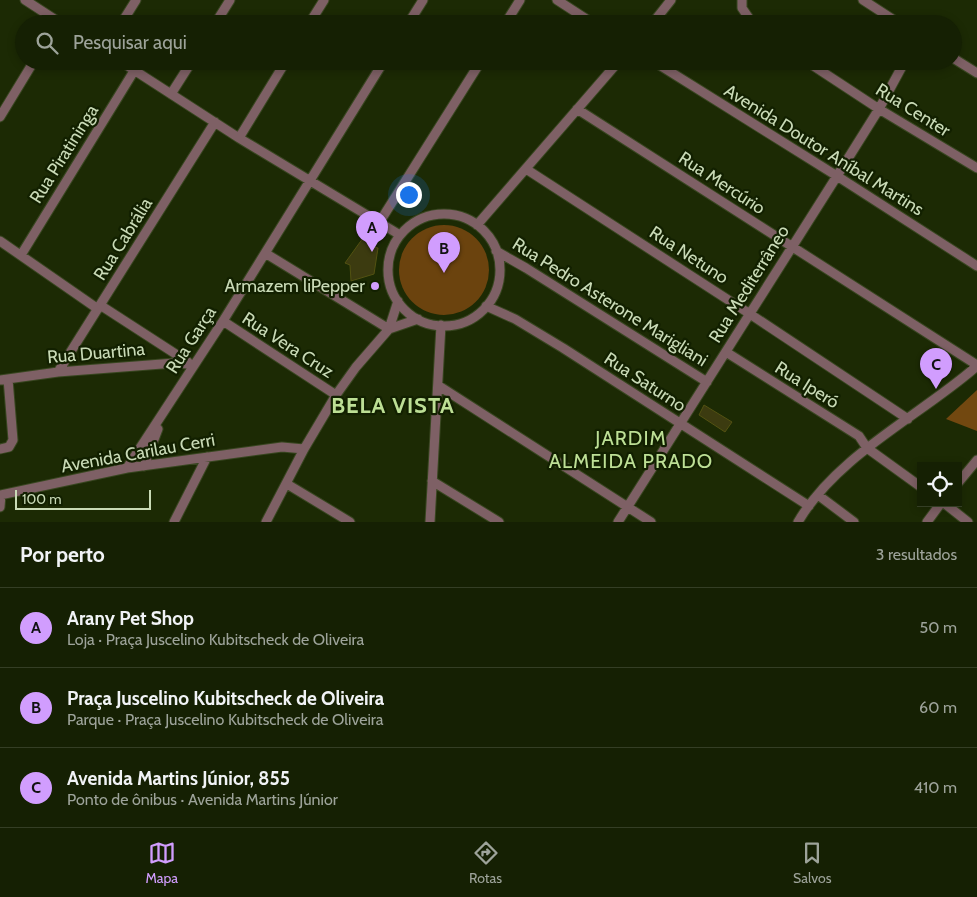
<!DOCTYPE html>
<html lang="pt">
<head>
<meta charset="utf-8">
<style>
	:root { --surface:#152003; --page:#222d12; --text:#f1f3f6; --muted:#9da39a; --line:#343e25; --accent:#d19dfe }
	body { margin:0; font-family:Cabin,sans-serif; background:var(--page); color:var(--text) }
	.controls { position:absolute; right:15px; bottom:15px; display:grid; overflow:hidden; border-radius:0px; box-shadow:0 2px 8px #0003 }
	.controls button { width:45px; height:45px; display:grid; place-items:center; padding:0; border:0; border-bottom:1px solid var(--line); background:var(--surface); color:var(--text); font:25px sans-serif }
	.scale { position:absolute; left:15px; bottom:12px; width:136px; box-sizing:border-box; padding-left:5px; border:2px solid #c9dab6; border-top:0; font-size:14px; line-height:18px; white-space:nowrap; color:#c9dab6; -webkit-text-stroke:4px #122000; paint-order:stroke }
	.you { position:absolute; left:408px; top:194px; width:18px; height:18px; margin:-12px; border:4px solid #fff; border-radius:50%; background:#1a73e8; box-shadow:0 0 0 8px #1a73e833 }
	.badge { display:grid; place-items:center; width:32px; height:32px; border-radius:50%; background:var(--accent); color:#111; font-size:16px; font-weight:700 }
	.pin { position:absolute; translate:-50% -41px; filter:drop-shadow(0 1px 2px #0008) }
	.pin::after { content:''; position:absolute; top:26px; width:18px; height:15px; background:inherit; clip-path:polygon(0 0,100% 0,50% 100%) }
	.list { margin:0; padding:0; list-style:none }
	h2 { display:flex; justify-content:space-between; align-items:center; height:65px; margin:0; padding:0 20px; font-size:21px }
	h2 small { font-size:16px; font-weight:400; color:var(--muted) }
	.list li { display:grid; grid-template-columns:32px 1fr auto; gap:15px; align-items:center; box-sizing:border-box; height:80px; padding:0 20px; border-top:1px solid var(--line) }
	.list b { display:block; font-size:19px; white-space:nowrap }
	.list p { margin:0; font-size:16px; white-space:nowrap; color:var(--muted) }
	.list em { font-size:16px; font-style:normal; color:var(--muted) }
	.icon { flex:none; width:28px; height:28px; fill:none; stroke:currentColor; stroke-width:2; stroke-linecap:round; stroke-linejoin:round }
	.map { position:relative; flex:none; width:977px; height:522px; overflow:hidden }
	.search { position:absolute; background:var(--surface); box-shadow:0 2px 8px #0003; left:15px; right:15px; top:15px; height:55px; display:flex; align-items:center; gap:12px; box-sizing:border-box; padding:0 18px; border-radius:28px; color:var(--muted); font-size:19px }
	.sheet { height:305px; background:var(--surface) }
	nav { display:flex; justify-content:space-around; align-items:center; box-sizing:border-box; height:70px; border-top:1px solid var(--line); background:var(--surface); font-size:14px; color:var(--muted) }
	nav a { display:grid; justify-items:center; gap:2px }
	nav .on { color:var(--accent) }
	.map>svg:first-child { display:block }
</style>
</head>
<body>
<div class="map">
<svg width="977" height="522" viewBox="0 0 977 522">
	<rect width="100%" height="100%" fill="#1c2a04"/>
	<path fill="#6b430e" d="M399 270a45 45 0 1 1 90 0a45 45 0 1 1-90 0Z"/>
	<path fill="#724810" d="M977,390V431L946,419Z"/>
	<path fill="#3c3b10" stroke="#535212" d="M368,231L377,235L374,247L378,248L374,274L351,281L350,265L345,263Z
		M704,405L732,422L725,432L699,415Z"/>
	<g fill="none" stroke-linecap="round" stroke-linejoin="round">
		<defs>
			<path id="minor" d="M25,0L62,24
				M557,0L594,24
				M742,0V8L753,24
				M863,0L900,24
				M121,24L136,0
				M215,24L230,0
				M309,24L324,0
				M408,24L423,0
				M505,24L520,0
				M652,24L671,0
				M953,58L977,73
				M120,61L239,138L400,235
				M653,61L837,176L977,266
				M806,61L879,109L977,168
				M171,94L192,61
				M577,109L977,365
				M0,117L34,61
				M239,138L286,61
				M526,169L750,314L908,419
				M388 270a56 56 0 1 1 112 0a56 56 0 1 1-112 0Z
				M379,223L481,61
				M477,225L619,61
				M0,241L98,309
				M496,251L526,268L707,382
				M265,253L389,329
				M21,255L134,71
				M100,305L188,362
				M486,306L515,319L563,348L809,506
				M223,321L336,395
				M389,329L418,319
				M726,352L859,436L867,448L921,487
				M58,372L215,122
				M0,380L58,372L175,363L188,364L193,367
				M439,386L651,522
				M0,449L9,447L13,440L8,379
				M144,466L158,429
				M127,468L223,321L384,61
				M432,481L499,522
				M958,483L977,460
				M287,484L350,522
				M0,495L127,468L282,447L304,449
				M818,495L854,522
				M944,503L968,522
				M0,507L1,495
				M174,522L207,457
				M266,522L304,449L336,395L356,367L389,329L398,301
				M430,522L441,325
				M618,522L837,176L879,109L905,61
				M798,522C837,455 920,416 977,366
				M927,522L941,503"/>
		</defs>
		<use href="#minor" stroke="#384620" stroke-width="11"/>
		<use href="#minor" stroke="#7e6065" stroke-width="9"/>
	</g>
	<circle fill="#d19dfe" stroke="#122000" stroke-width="2" cx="375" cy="286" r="5"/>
	<g text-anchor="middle" stroke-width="4.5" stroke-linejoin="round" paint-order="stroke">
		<g font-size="18" fill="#c9dab6" stroke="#122000">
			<text transform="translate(913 110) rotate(32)" y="6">Rua Center</text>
			<text transform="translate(824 150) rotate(32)" y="6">Avenida Doutor Aníbal Martins</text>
			<text transform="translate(64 154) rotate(-58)" y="6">Rua Piratininga</text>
			<text transform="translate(722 183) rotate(33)" y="6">Rua Mercúrio</text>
			<text transform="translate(123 239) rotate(-58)" y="6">Rua Cabrália</text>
			<text transform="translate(689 255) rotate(33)" y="6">Rua Netuno</text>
			<text transform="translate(749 284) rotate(-58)" y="6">Rua Mediterrâneo</text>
			<text transform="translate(610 302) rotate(32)" y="6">Rua Pedro Asterone Marigliani</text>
			<text transform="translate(191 340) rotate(-57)" y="6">Rua Garça</text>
			<text transform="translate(288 345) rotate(33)" y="6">Rua Vera Cruz</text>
			<text transform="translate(96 353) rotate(-5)" y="6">Rua Duartina</text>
			<text transform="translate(645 382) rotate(33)" y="6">Rua Saturno</text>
			<text transform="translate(807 385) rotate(32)" y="6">Rua Iperó</text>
			<text transform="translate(138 453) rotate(-10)" y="6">Avenida Carilau Cerri</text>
		</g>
		<g font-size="18" fill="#c9dab6" stroke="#122000" text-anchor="end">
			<text x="365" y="292">Armazem liPepper</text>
		</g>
		<g font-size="20" letter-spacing="1" fill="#bddf95" stroke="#122000">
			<text x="631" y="445">JARDIM<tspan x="631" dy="23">ALMEIDA PRADO</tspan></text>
		</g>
		<g font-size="22" font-weight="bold" letter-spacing="1" fill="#bddf95" stroke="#122000">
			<text x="393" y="413">BELA VISTA</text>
		</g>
	</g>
</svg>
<div class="controls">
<button><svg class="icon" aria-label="locate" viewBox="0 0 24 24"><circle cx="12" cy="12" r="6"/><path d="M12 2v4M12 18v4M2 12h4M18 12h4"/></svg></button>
</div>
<div class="scale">100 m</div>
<div class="you"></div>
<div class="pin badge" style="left:372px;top:252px">A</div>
<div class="pin badge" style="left:444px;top:273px">B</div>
<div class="pin badge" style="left:936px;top:389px">C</div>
<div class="search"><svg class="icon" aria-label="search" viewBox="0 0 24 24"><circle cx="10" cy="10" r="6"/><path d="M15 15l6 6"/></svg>Pesquisar aqui</div>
</div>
<section class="sheet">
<h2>Por perto<small>3 resultados</small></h2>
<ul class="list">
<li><span class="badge">A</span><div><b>Arany Pet Shop</b><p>Loja · Praça Juscelino Kubitscheck de Oliveira</p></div><em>50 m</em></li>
<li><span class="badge">B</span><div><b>Praça Juscelino Kubitscheck de Oliveira</b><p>Parque · Praça Juscelino Kubitscheck de Oliveira</p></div><em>60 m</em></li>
<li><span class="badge">C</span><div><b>Avenida Martins Júnior, 855</b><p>Ponto de ônibus · Avenida Martins Júnior</p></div><em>410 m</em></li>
</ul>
</section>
<nav>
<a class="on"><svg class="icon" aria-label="map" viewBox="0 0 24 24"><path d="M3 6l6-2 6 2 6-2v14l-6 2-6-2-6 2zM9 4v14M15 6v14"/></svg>Mapa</a>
<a><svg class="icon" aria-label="directions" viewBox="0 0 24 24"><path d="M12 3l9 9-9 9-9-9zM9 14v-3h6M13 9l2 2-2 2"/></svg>Rotas</a>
<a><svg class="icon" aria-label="saved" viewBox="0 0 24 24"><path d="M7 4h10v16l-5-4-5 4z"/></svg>Salvos</a>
</nav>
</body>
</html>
